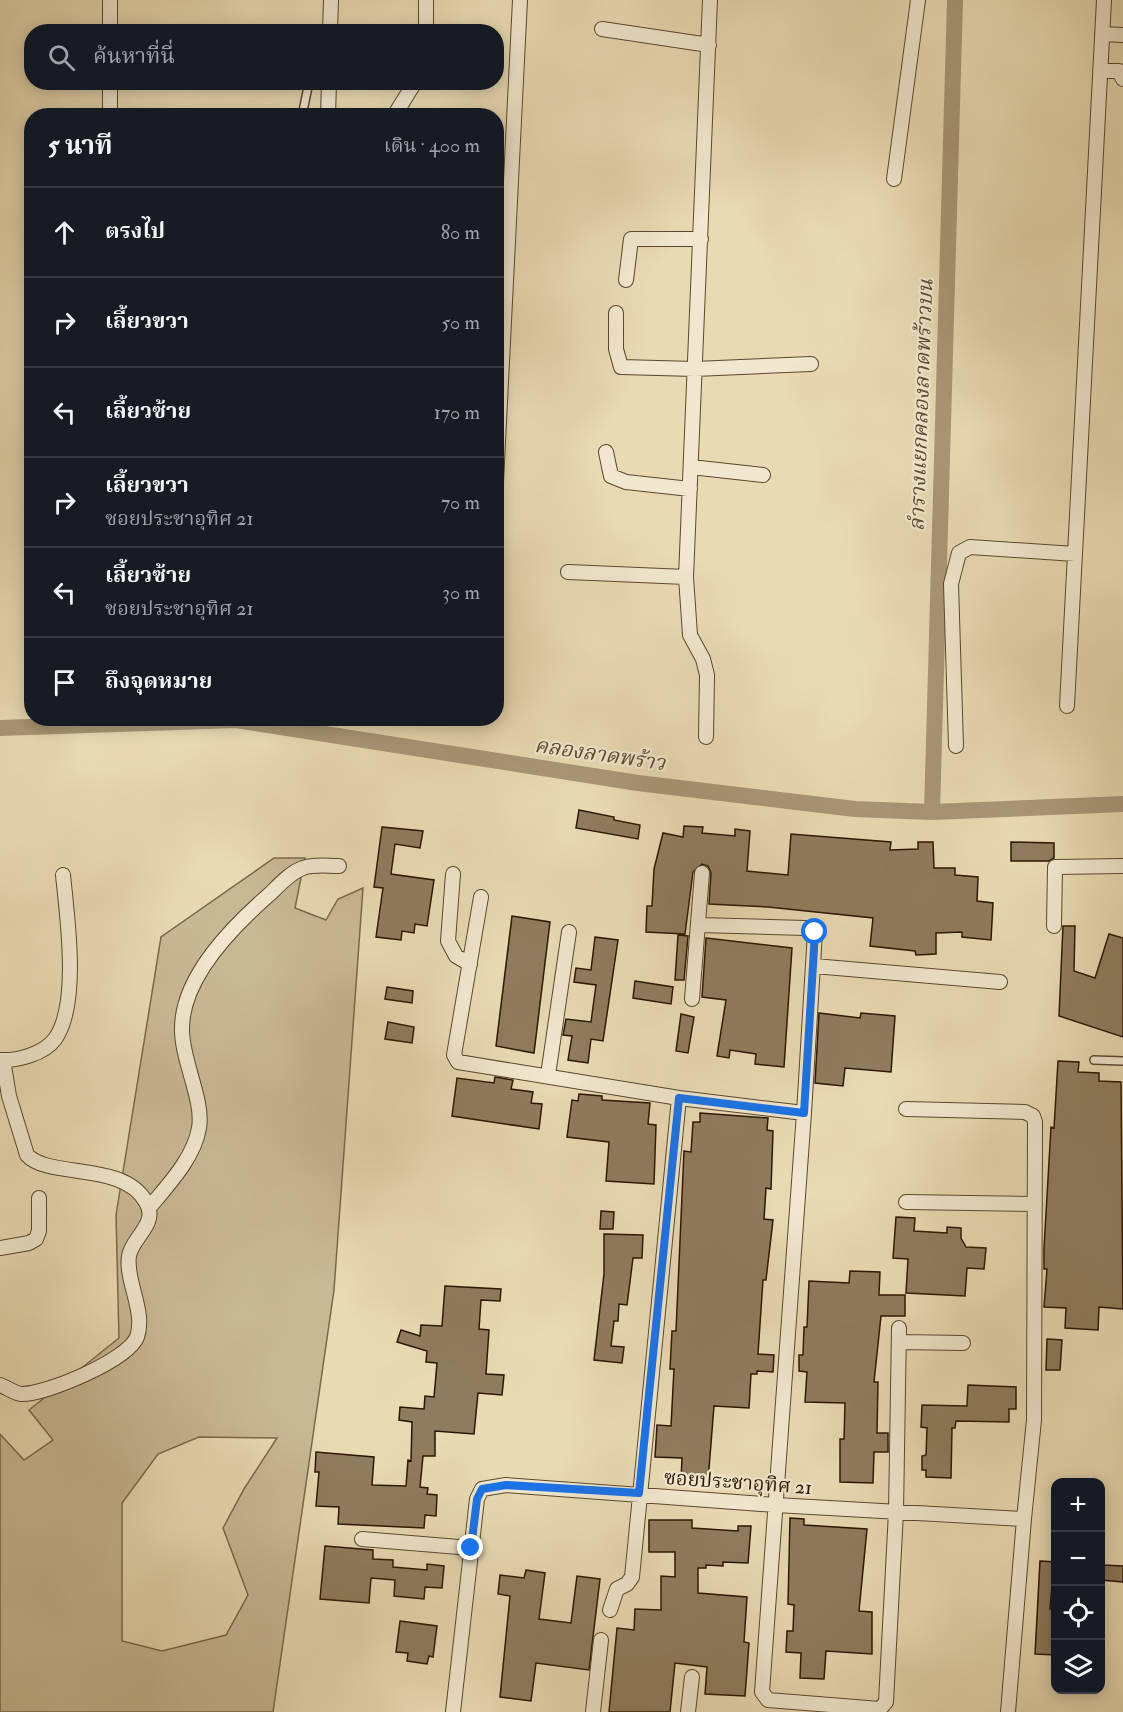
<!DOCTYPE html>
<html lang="th">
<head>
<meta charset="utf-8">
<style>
	:root { --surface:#171b24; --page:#20242c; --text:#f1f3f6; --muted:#9ea1a6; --line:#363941 }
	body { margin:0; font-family:"IM FELL Double Pica","Noto Serif Thai",serif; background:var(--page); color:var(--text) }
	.controls { position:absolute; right:18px; bottom:18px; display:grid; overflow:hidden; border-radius:12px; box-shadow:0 3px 15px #0003 }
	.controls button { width:54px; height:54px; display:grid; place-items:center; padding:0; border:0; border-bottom:2px solid var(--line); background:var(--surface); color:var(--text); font:30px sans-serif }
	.stop { position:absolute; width:18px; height:18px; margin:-14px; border:4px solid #1a73e8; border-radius:50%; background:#fff }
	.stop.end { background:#1a73e8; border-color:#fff; box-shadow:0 2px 6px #0008 }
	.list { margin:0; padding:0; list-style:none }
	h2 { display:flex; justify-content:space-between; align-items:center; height:78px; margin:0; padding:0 24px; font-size:26px }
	h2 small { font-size:20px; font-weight:400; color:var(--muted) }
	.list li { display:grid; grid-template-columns:39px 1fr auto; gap:18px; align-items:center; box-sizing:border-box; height:90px; padding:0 24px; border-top:2px solid var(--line) }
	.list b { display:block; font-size:22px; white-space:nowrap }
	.list p { margin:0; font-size:20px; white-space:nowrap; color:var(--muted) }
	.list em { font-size:20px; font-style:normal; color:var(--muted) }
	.icon { flex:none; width:33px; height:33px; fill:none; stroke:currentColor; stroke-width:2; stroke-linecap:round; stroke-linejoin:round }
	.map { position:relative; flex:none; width:1123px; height:1712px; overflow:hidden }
	.search { position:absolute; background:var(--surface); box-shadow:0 3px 15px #0003; left:24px; top:24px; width:480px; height:66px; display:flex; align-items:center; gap:15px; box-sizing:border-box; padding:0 21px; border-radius:24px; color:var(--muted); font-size:22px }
	.panel { position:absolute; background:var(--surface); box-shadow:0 3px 15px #0003; left:24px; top:108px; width:480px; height:618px; border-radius:24px }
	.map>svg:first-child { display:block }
</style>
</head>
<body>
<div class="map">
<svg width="1123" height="1712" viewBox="0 0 1123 1712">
	<rect width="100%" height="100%" fill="#e8dab3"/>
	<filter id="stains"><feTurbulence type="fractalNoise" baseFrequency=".00333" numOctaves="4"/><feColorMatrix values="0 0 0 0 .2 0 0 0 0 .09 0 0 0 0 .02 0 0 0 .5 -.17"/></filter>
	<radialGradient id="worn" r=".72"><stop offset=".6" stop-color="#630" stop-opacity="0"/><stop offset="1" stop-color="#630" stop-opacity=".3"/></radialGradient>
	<path fill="#c8b995" stroke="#7a684c" stroke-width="1.5" fill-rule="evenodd" d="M274,858H305L295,908L326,920L338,899L363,888L334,1290L273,1712H0V1434L24,1460L53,1440L29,1410L119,1338L116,1215L161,937ZM199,1437L277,1438L244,1489L223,1528L248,1595L226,1635L162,1651L122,1641V1503L158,1454Z"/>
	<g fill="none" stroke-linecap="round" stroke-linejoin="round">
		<path stroke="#a89777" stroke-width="16" d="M0,728L236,720L638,783L855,809L932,812L1123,804
			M932,812L955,0"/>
	</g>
	<path fill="#8e7c5e" stroke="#2c1602" stroke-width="1.5" d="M579,810L614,817V820L640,825L638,839L576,828Z
		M684,826L703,827L702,833L735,836V829L750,831L747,871L788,875L791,834L891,842L890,850L918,849V842H933L934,868H955V875L978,877L977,901L993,903L991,940L962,937V932L936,933V954L916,955L915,951L870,946L873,918L768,907L709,904L711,873L708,866L702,864L693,872L685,934L646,932L647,906H652L654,869L663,833L683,837Z
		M382,827L423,831L420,848L395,844L391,874L434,880L427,926L415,924L414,933L402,931L401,940L376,937L383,888L374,887Z
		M1011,842L1054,843V858L1049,861H1011Z
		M512,916L550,922L534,1053L496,1046Z
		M1063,926H1075L1074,971L1095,978L1109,934L1123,938V1037L1059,1016Z
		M678,935L688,936L684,980H675Z
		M595,937L618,940L603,1041L591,1039L588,1063L568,1060L572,1036L563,1035L566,1019L591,1022L596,985L574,982L576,968L591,970Z
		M706,938L792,948L784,1067L755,1064L756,1054L730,1050L729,1058L717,1056L726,1000L702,997Z
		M635,981L673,987L671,1004L633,998Z
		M387,987L413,991L412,1003L385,999Z
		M819,1013L860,1018L861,1013L895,1016L891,1072L845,1068L843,1086L815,1083Z
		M681,1014L694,1017L688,1053L676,1051Z
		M388,1022L414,1027L412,1043L385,1039Z
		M1058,1061L1079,1062L1078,1072L1099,1073V1081L1121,1082L1123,1309L1099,1307L1098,1330L1065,1328L1066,1308L1044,1307L1047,1269H1044V1248L1051,1127L1054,1128Z
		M495,1077L513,1080L511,1089L533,1092L531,1103L542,1104L539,1129L452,1116L457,1078L494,1083Z
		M579,1094L602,1096V1100L650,1103L648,1124L656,1125L654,1184L606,1181L609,1142L567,1137L572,1100L578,1101Z
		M700,1113L768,1118L767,1130L773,1131L771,1189L766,1188L764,1219L773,1220L766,1280H763L758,1354L774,1355L773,1372L757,1371V1374H751L749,1408L714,1406L708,1481L681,1480L682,1458L655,1457L657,1425L671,1426L674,1369H670L672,1331H676L684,1151L691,1152L693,1122H700Z
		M601,1211L614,1212L613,1229H600Z
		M896,1217L915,1218L914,1231L947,1233V1227L961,1228V1238L966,1247L986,1248L984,1269L967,1268L965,1296L906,1293L908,1259L893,1258Z
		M604,1234L643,1235L642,1258H633L627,1305L619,1304L618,1321H614L611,1346L624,1347L622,1363L594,1360L604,1274Z
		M850,1271L880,1272L879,1295H905V1316H881L874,1382H878L877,1433H888V1452H874L873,1483L840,1482V1439H844L845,1403L805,1402L807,1372L799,1371V1355H803L804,1327H807L809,1281L849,1283Z
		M445,1286L501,1289L500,1301L481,1300L479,1329L489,1330L486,1374L504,1375L502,1395L478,1393L474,1434L435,1431V1456H423L420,1487L428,1488L427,1494L437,1495L436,1516L425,1515L424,1528L338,1524L339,1507L316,1506L319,1472H315L316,1452L374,1457L372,1485L406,1486L408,1460L411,1461L412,1422L399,1420L400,1407L424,1409L425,1396L434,1397L437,1363L426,1362L427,1351L397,1342L401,1330L420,1336L421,1325L442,1326Z
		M1047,1339L1062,1340L1060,1370H1046Z
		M968,1385L1016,1387V1409H1009V1422L956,1421L955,1428H952L951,1478L926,1477V1470H922V1456L926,1455L927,1428L921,1427L922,1405L967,1406Z
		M790,1518L804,1519V1525L867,1529L859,1611L872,1612V1654L826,1651L824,1679L800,1678L801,1653L786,1652L787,1631H793L794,1605L788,1604Z
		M649,1520H692V1528L738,1531V1526H751L748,1563L723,1562V1566L706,1565V1568H698V1593L747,1597L744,1642L749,1643L745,1696L705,1694L707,1667L675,1663L670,1712H609L617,1628L634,1630L635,1609L661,1610V1576L675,1577V1552H649Z
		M325,1546L373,1550V1559L393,1560V1567L427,1570V1564L444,1566L442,1588L425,1587L424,1599L394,1596L395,1580L371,1578L369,1603L320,1599Z
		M1040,1561L1056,1562V1586H1052L1050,1609H1056V1655L1035,1654Z
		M1101,1565L1123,1566V1582L1101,1580Z
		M526,1570L545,1573L539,1619L571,1623L577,1576L600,1579L589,1670L536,1663L531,1701L500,1697L510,1596L498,1594L500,1575L524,1578Z
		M400,1621L437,1626L433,1657L429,1656L427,1664L407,1661L408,1653L396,1652Z"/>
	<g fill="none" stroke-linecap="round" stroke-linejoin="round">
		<defs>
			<path id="lane" d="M302,116L309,82
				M1094,1060L1123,1061"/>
			<path id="street" d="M602,29L709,45
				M110,32V0
				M330,32L331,0
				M426,32V0
				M1102,34L1123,35
				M1100,71H1119L1123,79
				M110,116V82
				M328,116L329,82
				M394,116L415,82
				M894,179L918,0
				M626,280L631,239H701
				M616,313V349L621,367L695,369L811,364
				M606,452L611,476L626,482L690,489
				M691,467L763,475
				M496,482L520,0
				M568,572L686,577
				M1067,706L1104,0
				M706,737L707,675L703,659L690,635L686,577L710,0
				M956,746L951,584L959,553L970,547L1075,554
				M453,874L448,941L456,956L470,964
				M481,897L454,1055L458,1062L679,1098L804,1113L762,1692L768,1700L880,1709L886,1702L896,1512L899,1328
				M699,925L805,928L815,932L804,1113
				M1054,926L1055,867L1123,866
				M814,966L1000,982
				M692,999L702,873
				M0,1060C17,1061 44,1054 55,1039C80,1004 67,916 63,875
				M548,1075L569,932
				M906,1109L1025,1112L1033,1116L1035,1122L1034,1420L1024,1519
				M906,1202L1035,1204
				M149,1208C168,1185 194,1158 199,1128C204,1101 182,1061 182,1030C181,977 234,925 271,893C280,884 291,872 303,868C314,864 327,866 339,866
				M0,1248L29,1243L36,1239L39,1231V1198
				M899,1342L963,1343
				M0,1385C6,1387 14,1393 21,1394C45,1395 128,1360 137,1337C146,1312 125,1280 129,1256C132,1237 159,1224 146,1202C123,1161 49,1179 27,1155L9,1096L3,1060
				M362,1539L471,1548
				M610,1610L617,1589L627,1584L632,1577L679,1098
				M453,1712L477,1499L482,1489L506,1485L776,1505L1024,1519L1008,1712
				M593,1712L601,1640
				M688,1712L692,1677"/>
		</defs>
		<use href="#lane" stroke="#5b472e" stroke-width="10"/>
		<use href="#street" stroke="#5b472e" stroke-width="16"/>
		<use href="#lane" stroke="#f0e7ce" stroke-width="7"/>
		<use href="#street" stroke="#f0e7ce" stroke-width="14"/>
	</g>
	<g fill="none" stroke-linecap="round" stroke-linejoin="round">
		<path stroke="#1a73e8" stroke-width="8" d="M471,1548L477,1499L482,1489L506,1485L639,1493L679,1098L804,1113L815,932"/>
	</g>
	<g text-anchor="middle" stroke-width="4.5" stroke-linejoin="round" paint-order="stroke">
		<g font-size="20" fill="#2c1602" stroke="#f0e7ce">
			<text transform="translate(738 1482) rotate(4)" y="7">ซอยประชาอุทิศ 21</text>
		</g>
		<g font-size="21" font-style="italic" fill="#5e4a31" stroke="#f0e7ce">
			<text transform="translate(921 405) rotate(-88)" y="7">ลำรางแยกคลองลาดพร้าวบน</text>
			<text transform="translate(600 754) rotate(8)" y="7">คลองลาดพร้าว</text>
		</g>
	</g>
	<rect width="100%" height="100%" filter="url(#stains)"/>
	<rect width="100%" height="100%" fill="url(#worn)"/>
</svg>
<div class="controls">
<button>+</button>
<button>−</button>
<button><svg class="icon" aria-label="locate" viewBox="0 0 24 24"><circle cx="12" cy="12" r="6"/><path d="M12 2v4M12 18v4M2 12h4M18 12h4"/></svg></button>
<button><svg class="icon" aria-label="layers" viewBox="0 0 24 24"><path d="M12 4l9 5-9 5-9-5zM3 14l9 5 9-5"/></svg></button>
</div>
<div class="stop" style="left:815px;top:932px"></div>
<div class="stop end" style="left:471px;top:1548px"></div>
<div class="search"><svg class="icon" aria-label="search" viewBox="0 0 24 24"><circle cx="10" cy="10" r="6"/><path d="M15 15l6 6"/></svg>ค้นหาที่นี่</div>
<section class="panel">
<h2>5 นาที<small>เดิน · 400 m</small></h2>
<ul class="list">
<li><svg class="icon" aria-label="ahead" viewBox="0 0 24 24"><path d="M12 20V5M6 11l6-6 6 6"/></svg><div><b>ตรงไป</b></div><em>80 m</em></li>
<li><svg class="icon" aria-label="right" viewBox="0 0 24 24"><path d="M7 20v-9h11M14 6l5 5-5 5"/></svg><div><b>เลี้ยวขวา</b></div><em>50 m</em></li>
<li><svg class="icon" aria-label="left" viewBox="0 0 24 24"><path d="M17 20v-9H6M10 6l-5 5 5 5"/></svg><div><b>เลี้ยวซ้าย</b></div><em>170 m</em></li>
<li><svg class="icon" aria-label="right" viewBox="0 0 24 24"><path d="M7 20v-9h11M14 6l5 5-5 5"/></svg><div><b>เลี้ยวขวา</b><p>ซอยประชาอุทิศ 21</p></div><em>70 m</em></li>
<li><svg class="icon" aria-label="left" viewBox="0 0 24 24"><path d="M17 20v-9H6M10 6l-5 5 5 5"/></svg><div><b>เลี้ยวซ้าย</b><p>ซอยประชาอุทิศ 21</p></div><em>30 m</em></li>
<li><svg class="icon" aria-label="arrive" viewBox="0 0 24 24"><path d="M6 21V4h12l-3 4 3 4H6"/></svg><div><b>ถึงจุดหมาย</b></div></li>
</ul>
</section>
</div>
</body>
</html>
